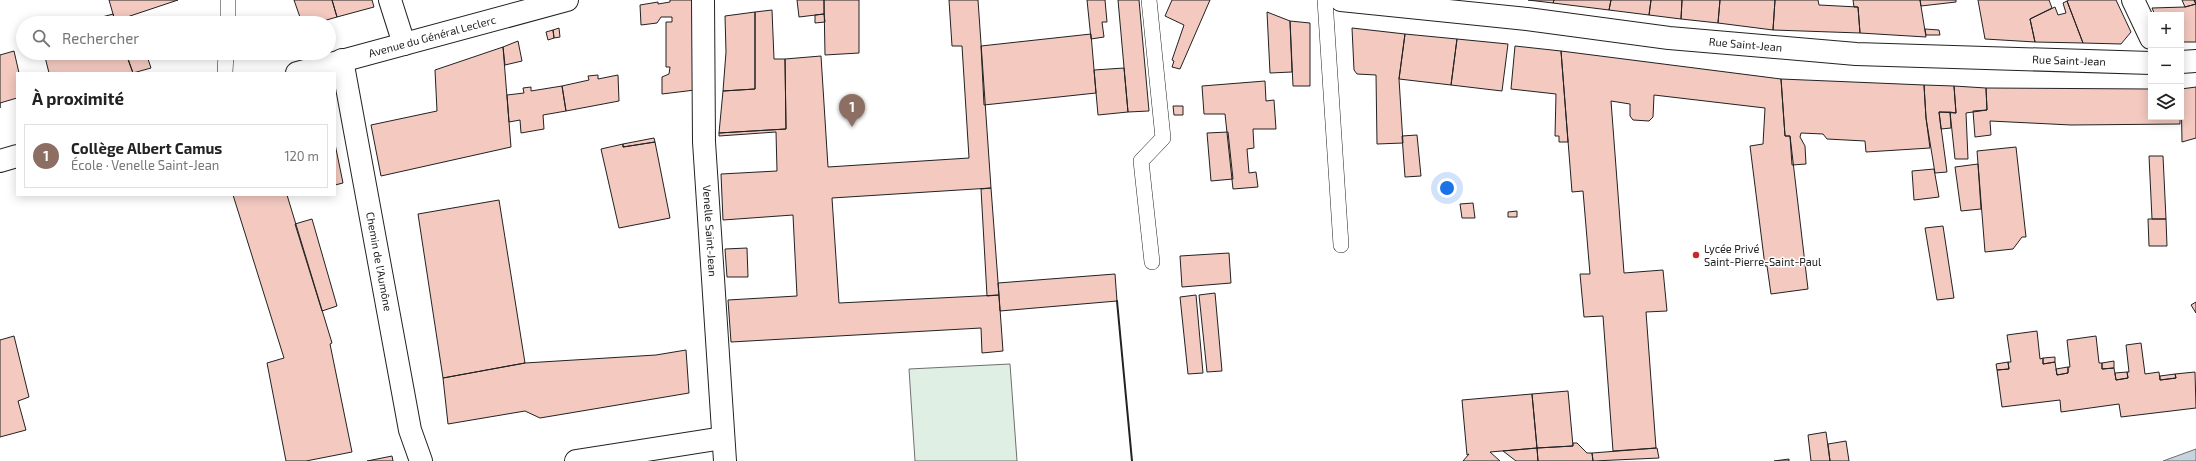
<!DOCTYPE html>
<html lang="fr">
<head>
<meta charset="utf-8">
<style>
	:root { --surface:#fff; --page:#f6f6f6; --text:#222; --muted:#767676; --line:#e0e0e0; --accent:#c62828 }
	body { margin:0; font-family:"Exo 2",sans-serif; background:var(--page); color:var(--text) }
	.controls { position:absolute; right:12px; top:12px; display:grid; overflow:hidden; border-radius:0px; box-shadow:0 2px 10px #0003 }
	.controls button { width:36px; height:36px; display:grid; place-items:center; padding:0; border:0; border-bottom:1px solid var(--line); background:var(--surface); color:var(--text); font:20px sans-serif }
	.you { position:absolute; left:1447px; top:188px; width:14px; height:14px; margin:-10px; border:3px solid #fff; border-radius:50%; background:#1a73e8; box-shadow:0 0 0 6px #1a73e833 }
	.badge { display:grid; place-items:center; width:26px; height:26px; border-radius:50%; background:var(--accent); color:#fff; font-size:13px; font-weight:700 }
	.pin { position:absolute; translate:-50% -33px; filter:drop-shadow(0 1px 2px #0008) }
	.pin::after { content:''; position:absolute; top:21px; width:14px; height:12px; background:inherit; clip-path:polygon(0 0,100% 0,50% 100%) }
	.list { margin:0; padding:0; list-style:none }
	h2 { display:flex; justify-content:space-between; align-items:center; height:52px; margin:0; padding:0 16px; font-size:17px }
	h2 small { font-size:13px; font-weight:400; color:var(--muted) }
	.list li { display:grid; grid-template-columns:26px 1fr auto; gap:12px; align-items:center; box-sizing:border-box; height:64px; margin:0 8px 8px; padding:0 8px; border:1px solid var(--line); border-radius:0px }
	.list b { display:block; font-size:15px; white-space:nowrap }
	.list p { margin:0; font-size:13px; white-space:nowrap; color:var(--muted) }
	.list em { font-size:13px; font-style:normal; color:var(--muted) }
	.icon { flex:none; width:22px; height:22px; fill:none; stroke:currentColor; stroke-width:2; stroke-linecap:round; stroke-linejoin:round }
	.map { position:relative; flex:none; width:2196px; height:461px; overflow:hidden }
	.search { position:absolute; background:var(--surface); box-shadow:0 2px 10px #0003; left:16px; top:16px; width:320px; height:44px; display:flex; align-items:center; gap:10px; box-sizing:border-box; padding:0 14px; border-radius:22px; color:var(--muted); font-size:15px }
	.panel { position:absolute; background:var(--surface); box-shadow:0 2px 10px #0003; left:16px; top:72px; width:320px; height:124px; border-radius:0px }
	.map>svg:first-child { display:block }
</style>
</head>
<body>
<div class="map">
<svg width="2196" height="461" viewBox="0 0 2196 461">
	<rect width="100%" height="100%" fill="#fff"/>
	<path fill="#e0efe3" stroke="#6f6f6f" d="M1010,364L1017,461H915L909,369Z"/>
	<path fill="#c7d3dd" stroke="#6f6f6f" d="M2196,449V461H2163Z"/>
	<path fill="#f3c9c0" stroke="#222" d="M109,0H178L115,21Z
		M294,0H332L337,17L316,23H302Z
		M332,0H372L374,7L337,17Z
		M670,0H695V90L662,94V77L669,74L670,67H666V22H672V17H661L657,23L641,25L640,5L658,2V4L670,2Z
		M797,0H824V14L799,17Z
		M824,0H859V53L825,55Z
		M949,0H978L991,188L832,198L839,303L999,295L1003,351L982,353L981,328L731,342L728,300L797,296L793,215L723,220L721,174L777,171L776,132L719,136V133L786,129L785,59L821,56L828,167L969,158L962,46H952Z
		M1087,0H1105L1107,22H1102L1104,37L1091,39Z
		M1118,0H1139L1149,111L1128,112Z
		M1172,0H1210L1180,69L1172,67L1174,61L1172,60L1184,25L1165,16Z
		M1528,0H1554L1553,3Z
		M1554,0H1611L1609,10L1553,3Z
		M1611,0H1651L1649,15L1609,10Z
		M1651,0H1682L1681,19L1649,15Z
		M1682,0H1720L1718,23L1681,19Z
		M1720,0H1775L1773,30L1718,23Z
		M1775,0H1818L1819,5L1858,7L1860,33L1773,30Z
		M1853,0H1920L1926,37L1860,33L1858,7H1854Z
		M1920,0H1956V2L1921,6Z
		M1978,0H2049L2052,8L2030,19L2035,42L1985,39Z
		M2069,0H2116L2131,32L2121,44L2083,43L2067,1Z
		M2182,0H2194L2196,4L2185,7Z
		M2194,0H2196V42H2181V15H2155L2152,8L2185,7L2196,4Z
		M2067,1L2083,43L2035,42L2030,19L2055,7L2058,15L2066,13L2063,3Z
		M772,10L774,59H785L786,129L719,133L723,91L755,89V12Z
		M755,12V89L723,91L726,52L725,16Z
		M1267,12L1290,21L1292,72L1270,73Z
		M113,14L116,23H80Z
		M824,14L825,22L815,23V15Z
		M1290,21L1310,23V86H1293Z
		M559,28L560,37L554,38L553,30Z
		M1352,28L1405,34L1399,79L1403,143L1377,144L1376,75L1357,74L1354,70Z
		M1925,29L1939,30L1940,35H1926Z
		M553,30L554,38L548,40L546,32Z
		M1091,34L1096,93L984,105L981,46Z
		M1405,34L1457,39L1451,85L1399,79Z
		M1457,39L1508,44L1502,91L1451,85Z
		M518,41L522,61L505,65L503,47Z
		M1515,46L1561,51L1568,142H1559V136H1555L1556,94L1511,89Z
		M503,47L511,147L381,176L371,125L437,111L435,70Z
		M14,51L19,73H17V98L0,103V108V55Z
		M1561,51L1781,79L1785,136H1790L1808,289L1771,294L1767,266H1765L1750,146L1763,144L1765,108L1654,95L1653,117L1649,121L1633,120L1630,116V104L1611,101L1624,273L1663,270L1667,311L1646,312L1656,448L1613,451L1603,316L1584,317L1580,274H1590L1583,191L1572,192Z
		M44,53H126L133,73H49Z
		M142,53H146L151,68L133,73L127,57Z
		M1124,68L1128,112L1098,115L1094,70Z
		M598,75V79L618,75L619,101L566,111L562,86L589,80L588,76Z
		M1781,79L1924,85L1926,118L1930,148L1866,152L1865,141L1827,139L1823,134L1801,133L1800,137L1805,146L1806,164L1792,165L1790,136H1785Z
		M1265,81L1266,101L1274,100L1276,129H1253L1254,148L1247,149L1249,173L1256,172L1258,187L1233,189L1225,114H1204L1202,86Z
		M1924,85L1954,86L1956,113L1939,112L1947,172L1935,173L1926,118Z
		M562,86L566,111L543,115L544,129L521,133L520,120L509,122L507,95L524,93L523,88L531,87V91Z
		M1954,86L1986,88L1987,110L1966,113L1968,159H1955L1950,112L1956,113Z
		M2196,87V138L2182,142L2181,89Z
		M1986,88L2151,89V117H2180V124L2071,125L1990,121L1991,135L1975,137L1973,111L1987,110Z
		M1173,106H1183V115H1174Z
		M1939,112H1950L1951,128L1941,129Z
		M1228,132L1233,179L1211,181L1207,133Z
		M1417,135L1421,176L1405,177L1402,136Z
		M654,138L655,142L623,147V144Z
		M655,142L670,218L619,228L601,149L623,144V147Z
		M335,144L343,183L335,185Z
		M2016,147L2026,237H2022L2013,249L1985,252L1977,151Z
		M2149,156H2163L2166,219H2152Z
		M1978,164L1981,209L1961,211L1955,167Z
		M1934,169L1939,197L1914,200L1912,171Z
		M991,188L999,295L987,296L981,189Z
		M233,195H287L332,343L330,344L352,452L306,461H286L267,363L284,358Z
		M499,200L525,363L443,378L418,214Z
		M1473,203L1475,218H1462L1460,204Z
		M1517,211V217H1508V212Z
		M312,219L337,306L322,311L295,224Z
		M2148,219H2166L2167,246H2149Z
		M1943,226L1954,298L1937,300L1925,228Z
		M747,248L748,277H727L725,249Z
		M1229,253L1231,283L1182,287L1180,256Z
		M1115,274L1117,301L1000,311L998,283Z
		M1215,293L1222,371L1207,372L1199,295Z
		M1196,295L1203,373L1188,374L1180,297Z
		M2196,302V313L2191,305Z
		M2037,331L2040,359L2043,358V364L2055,362L2057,375L2068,373V367H2070L2067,340L2096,336L2099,363H2102V369L2114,368L2116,380L2128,378L2127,372H2129L2126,345L2141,343L2145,374L2159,372L2160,380L2176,378L2175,374L2195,372L2196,408L2121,417L2119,404L2061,412L2060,400L2002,407L1997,370L2009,369L2008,362H2011L2007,335Z
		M14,336L29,397L18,401L26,430L0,437V340Z
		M686,350L689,393L540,418L525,411L448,424L443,378L525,363L656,355Z
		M2055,357V362L2043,364V358Z
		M2114,361V368L2102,369V363Z
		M2008,362L2009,369L1997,370L1996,364Z
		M2068,367V373L2057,375L2056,369Z
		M2127,372L2128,378L2116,380L2115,373Z
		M2175,374L2176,378L2160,380V376Z
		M1568,391L1573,446L1537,448L1532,394Z
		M1532,394L1537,448L1490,452L1500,461H1463L1469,454L1467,455L1462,400Z
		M1826,432L1830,461H1811L1808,435Z
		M1846,441L1849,461H1830L1828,444Z
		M1573,443H1577L1587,453H1592L1593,461H1538L1537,448L1573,446Z
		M1537,448L1538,461H1516L1503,451Z
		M1657,448L1659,458L1593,461L1592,453Z
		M392,456L393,461H367Z
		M1789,459V461H1774Z"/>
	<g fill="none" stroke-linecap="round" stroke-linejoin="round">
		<defs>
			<path id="service" d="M1149,0L1163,138L1141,161L1152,262
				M1325,0L1341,245
				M228,23V0
				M225,73L226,53"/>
			<g id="minor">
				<path d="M390,0L404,44"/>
				<path id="s1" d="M703,0L704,142L725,461"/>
				<path d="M2133,0L2151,38"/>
				<path id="s2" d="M342,60L410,430L421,461"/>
				<path d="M576,461L723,438"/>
			</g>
			<g id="secondary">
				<path id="s3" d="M1341,0L1527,19L1669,38L1856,54L2151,63"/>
				<path d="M2181,62L2196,61"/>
				<path id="s4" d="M297,73L567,0"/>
				<path d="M0,161L17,156"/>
			</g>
		</defs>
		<use href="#service" stroke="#222" stroke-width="16"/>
		<use href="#minor" stroke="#222" stroke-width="24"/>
		<use href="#secondary" stroke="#222" stroke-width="24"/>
		<use href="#service" stroke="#fff" stroke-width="15"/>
		<use href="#minor" stroke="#fff" stroke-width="22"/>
		<use href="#secondary" stroke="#fff" stroke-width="22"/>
		<path stroke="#222" stroke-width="2" d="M1117,301L1132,461"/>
	</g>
	<circle fill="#c62828" stroke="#fff" stroke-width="1.5" cx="1696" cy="255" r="4"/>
	<g text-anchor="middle" stroke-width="3" stroke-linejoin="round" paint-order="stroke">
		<g font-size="11" fill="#222" stroke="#fff">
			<text dy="4" stroke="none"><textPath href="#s4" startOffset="140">Avenue du Général Leclerc</textPath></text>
			<text dy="4" stroke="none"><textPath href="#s3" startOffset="407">Rue Saint-Jean</textPath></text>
			<text dy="4" stroke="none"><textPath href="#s3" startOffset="731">Rue Saint-Jean</textPath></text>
			<text dy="4" stroke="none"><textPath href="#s1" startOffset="231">Venelle Saint-Jean</textPath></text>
			<text dy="4" stroke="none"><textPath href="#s2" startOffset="205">Chemin de l'Aumône</textPath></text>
		</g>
		<g font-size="11" fill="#222" stroke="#fff" text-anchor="start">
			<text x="1704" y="253">Lycée Privé<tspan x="1704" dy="13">Saint-Pierre-Saint-Paul</tspan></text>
		</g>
	</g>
</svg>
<div class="controls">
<button>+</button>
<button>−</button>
<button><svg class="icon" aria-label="layers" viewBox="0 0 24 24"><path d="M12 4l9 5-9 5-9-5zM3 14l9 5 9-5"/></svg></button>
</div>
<div class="you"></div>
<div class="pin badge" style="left:852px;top:127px;background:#8d6e63">1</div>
<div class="search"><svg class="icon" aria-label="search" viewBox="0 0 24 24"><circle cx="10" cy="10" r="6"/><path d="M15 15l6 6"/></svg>Rechercher</div>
<section class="panel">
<h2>À proximité<small></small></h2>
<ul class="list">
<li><span class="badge" style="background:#8d6e63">1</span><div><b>Collège Albert Camus</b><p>École · Venelle Saint-Jean</p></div><em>120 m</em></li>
</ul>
</section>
</div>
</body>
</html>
